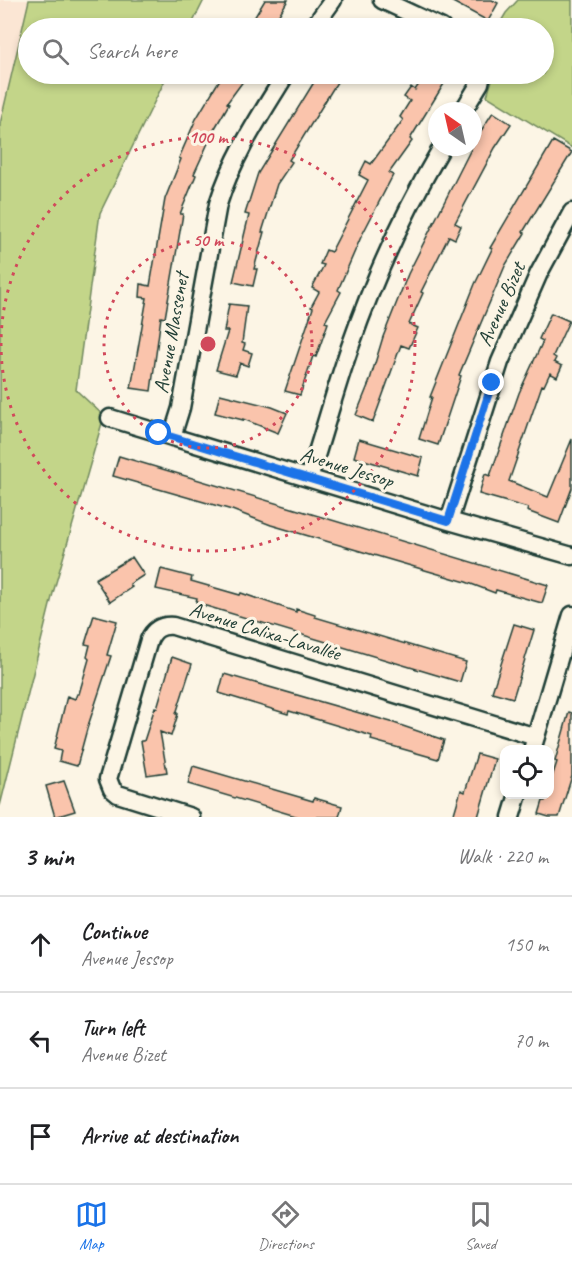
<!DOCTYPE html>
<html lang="en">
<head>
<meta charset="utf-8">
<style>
	:root { --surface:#fff; --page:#f6f6f6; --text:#202124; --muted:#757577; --line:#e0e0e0; --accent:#1a73e8 }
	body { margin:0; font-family:Caveat,sans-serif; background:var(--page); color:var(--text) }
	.controls { position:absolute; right:18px; bottom:18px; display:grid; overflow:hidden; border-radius:12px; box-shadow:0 3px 9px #0003 }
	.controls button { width:54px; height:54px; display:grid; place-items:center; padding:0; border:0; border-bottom:2px solid var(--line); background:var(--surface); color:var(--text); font:30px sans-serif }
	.compass { position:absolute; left:428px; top:102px; width:54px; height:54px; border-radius:50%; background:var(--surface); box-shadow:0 3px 9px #0003; rotate:326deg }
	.stop { position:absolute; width:18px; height:18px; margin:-14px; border:4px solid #1a73e8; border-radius:50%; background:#fff }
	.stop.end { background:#1a73e8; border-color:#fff; box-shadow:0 2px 6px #0008 }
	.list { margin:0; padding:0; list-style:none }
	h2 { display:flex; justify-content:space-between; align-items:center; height:78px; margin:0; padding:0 24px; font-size:26px }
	h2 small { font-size:20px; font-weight:400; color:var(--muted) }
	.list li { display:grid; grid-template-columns:39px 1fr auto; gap:18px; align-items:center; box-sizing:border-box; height:96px; padding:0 24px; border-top:2px solid var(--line) }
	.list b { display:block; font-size:22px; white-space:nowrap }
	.list p { margin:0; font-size:20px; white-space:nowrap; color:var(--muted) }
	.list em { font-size:20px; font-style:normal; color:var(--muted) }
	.icon { flex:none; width:33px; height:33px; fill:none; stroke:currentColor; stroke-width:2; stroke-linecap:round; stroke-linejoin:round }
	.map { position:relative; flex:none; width:572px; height:817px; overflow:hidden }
	.search { position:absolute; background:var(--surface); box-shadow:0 3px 9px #0003; left:18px; right:18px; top:18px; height:66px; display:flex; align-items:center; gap:15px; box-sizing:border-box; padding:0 21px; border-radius:33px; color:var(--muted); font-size:22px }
	.sheet { height:366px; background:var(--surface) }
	nav { display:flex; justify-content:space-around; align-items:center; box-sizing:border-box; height:84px; border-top:2px solid var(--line); background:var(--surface); font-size:16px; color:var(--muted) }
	nav a { display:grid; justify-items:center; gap:3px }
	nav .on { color:var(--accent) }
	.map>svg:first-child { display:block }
</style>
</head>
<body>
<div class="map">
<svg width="572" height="817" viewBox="0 0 572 817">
	<rect width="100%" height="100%" fill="#fcf5e5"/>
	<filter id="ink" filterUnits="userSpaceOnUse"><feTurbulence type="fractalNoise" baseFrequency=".0167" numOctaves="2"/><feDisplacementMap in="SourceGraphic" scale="12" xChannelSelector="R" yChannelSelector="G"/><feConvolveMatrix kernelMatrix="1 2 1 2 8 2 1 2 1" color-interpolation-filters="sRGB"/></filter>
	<g filter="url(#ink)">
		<path fill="#fbe6d4" d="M0,0H29L0,124Z"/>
		<path fill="#c3d589" stroke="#71895e" stroke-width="1.5" d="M29,0H204L190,28H28V74H168L100,213L76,390L104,416L53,593L0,806V124Z
			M518,0H572V148L487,96L494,74H544V28H497L506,13Z"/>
		<path fill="#fac4ac" stroke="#1f3d34" stroke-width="1.5" d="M265,0H288L271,28H248Z
			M449,0H492L498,3L488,21Z
			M223,74H234L244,80L227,103L229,104L208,140L209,141L194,174L196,175L180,214H183L165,318L161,317L151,391L131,388L147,298L140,297L141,284L150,286L165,199L181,159L179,158L196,119Z
			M319,74H342L289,160L292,162L277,184L262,232H264L254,269H257L253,286L233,282L249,215L245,214L258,173Z
			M426,74H450L410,139L412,141L389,173L393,175L361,237L338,290L341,292L325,322L328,323L316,357L313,356L300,395L285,391L313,308L311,307L319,292L312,288L324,265L320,264L326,250L331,252L368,180L359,175L366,161L371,164L403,120L400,117L410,101L404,97L411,87L415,90Z
			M493,112L511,124L495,148L455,223L461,226L455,239L449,236L421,292L423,293L409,324L418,328L409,348L401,345L373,422L356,415L369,383L383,337L408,274L477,137Z
			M553,141L572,152L523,232L525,233L505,266L459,375L461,376L438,445L419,439L432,397H430L475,284L492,249L490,248Z
			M229,304L247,306L242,343L245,344L243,350L252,353L248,366L240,363L236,375L216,370L228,331H224Z
			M551,313L569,321L553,356L556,358L554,362L562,366L557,377L550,373L544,386L542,385L509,481L548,497L572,439V488L559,523L527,511L528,508L479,494L485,474L490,476L519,393L543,341L539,339Z
			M220,394L272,407L287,413L278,433L243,419V420L215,413Z
			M359,439L423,458L418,476L354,457Z
			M119,456L548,585L542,603L496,590L495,593L466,582L271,525L232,510L113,476Z
			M132,557L144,575L130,584L132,587L110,602L95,579Z
			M161,569L192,577L191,581L240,595L241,593L296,612V609L315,615V617L466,662L460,682L206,606L196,602L197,598L156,589Z
			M94,615L117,621L107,655L111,656L87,729L77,766L59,761L61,751L54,749L67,696L75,699L77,694H79L89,659L87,657L90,645L85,644Z
			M514,624L534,630L513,698L492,692Z
			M172,657L192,664L176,714H178L171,736L160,732L167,772L147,775L141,741H144L155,707L157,708Z
			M224,674L391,722L444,740L438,759L371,740L372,736L289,711L288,714L219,693Z
			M569,712L572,713V776L559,817H549L539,814L543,801H545L547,795H549V786L557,762L555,761Z
			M477,754L495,759L478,817H453L461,790L465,792Z
			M193,766L313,801L314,798L342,806L339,817H299L188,784Z
			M64,781L75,811L55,817L46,786Z"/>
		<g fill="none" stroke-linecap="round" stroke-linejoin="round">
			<defs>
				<path id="street" d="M382,0L442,28
					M313,28L333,0
					M463,111L480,83L482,74
					M110,418L449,521L572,556
					M172,437L181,408L218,204C233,156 260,116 286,74
					M309,478C323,435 335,390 350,347C374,278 405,210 442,147
					M449,521L500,362L539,273L572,212
					M532,750L572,615
					M191,817L118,794L112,789L108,779L149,640C154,629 161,625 173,626L536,737
					M511,817L518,794"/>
			</defs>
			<use href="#street" stroke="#1f3d34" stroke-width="21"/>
			<use href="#street" stroke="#fcf5e5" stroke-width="16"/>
		</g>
	</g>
	<g fill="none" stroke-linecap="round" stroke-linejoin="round" filter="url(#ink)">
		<path stroke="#1a73e8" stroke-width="8" d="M159,433L448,521L492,383"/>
	</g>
	<g fill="none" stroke="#d1495b" stroke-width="3" stroke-dasharray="3 6">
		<circle cx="208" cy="344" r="104"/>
		<circle cx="208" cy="344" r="207"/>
	</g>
	<g text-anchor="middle" stroke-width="6" stroke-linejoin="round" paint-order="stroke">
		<g font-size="21" fill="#1f3d34" stroke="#fcf5e5">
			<text transform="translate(501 304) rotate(-66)" y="7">Avenue Bizet</text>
			<text transform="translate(171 333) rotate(-80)" y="7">Avenue Massenet</text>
			<text transform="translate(347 467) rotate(17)" y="7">Avenue Jessop</text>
			<text transform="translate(265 631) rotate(17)" y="7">Avenue Calixa-Lavallée</text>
		</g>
	</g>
	<circle cx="208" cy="344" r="9" fill="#d1495b" stroke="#fcf5e5" stroke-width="3"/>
	<g font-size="18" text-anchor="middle" font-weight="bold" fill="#d1495b" stroke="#fcf5e5" stroke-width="6" stroke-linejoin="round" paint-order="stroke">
		<text x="208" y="143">100 m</text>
		<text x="208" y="246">50 m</text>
	</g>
</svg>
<div class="controls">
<button><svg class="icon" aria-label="locate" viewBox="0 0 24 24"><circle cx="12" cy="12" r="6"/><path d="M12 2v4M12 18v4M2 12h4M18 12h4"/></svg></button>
</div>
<svg class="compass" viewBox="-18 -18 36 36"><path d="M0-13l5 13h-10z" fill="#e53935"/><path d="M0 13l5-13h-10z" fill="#757577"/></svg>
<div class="stop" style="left:159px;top:433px"></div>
<div class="stop end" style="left:492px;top:383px"></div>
<div class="search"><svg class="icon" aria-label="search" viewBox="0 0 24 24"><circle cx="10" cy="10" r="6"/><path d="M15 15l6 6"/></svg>Search here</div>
</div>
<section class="sheet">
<h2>3 min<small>Walk · 220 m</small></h2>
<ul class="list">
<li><svg class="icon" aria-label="ahead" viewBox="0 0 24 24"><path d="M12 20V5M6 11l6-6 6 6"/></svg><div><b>Continue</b><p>Avenue Jessop</p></div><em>150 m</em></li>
<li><svg class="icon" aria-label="left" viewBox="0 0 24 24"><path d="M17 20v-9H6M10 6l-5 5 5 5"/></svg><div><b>Turn left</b><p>Avenue Bizet</p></div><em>70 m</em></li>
<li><svg class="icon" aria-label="arrive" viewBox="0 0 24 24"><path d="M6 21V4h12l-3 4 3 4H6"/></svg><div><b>Arrive at destination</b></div></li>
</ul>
</section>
<nav>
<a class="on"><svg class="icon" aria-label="map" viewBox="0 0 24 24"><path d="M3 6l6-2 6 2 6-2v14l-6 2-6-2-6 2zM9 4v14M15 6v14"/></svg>Map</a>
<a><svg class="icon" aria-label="directions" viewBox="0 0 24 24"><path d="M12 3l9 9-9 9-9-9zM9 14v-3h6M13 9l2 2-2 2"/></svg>Directions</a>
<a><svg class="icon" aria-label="saved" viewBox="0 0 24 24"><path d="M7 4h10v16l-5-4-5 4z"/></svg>Saved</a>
</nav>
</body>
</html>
